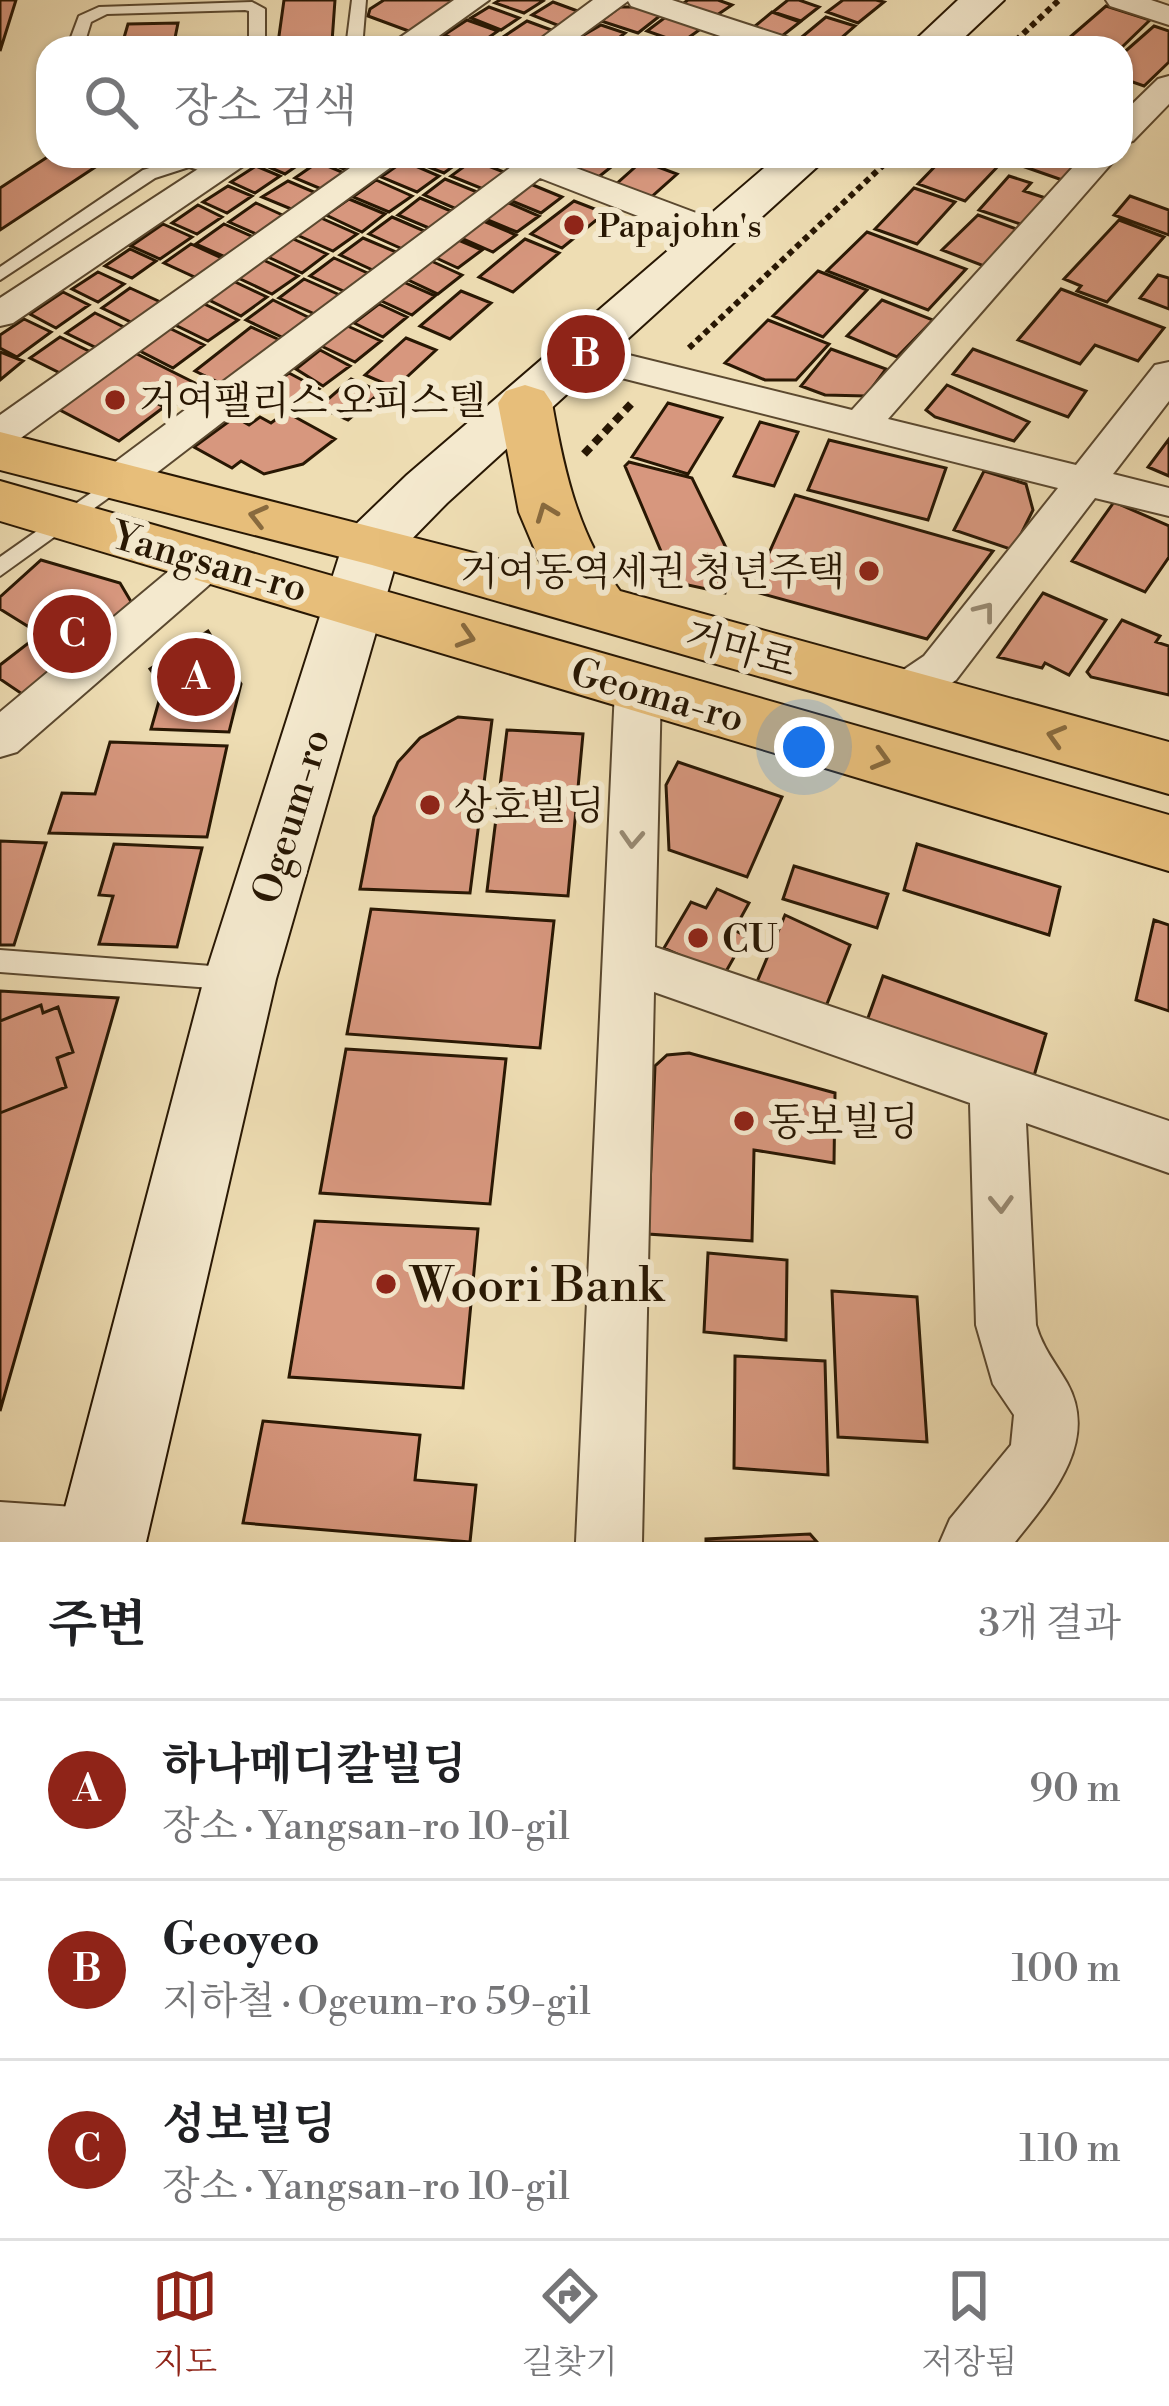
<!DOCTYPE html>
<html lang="ko">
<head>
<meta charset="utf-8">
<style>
	:root { --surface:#fff; --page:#f6f6f6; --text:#202124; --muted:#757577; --line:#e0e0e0; --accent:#8f2418 }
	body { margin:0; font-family:"Libre Bodoni","Noto Serif KR",serif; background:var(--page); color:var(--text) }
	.you { position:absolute; left:804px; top:747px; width:42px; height:42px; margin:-30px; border:9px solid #fff; border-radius:50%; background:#1a73e8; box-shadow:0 0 0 18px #1a73e833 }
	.badge { display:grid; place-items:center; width:78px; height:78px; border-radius:50%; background:var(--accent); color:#fff; font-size:39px; font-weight:700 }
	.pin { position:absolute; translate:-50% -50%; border:6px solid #fff; box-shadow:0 3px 12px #0006 }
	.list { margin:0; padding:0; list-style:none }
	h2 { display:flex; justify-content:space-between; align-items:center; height:156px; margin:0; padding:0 48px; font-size:51px }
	h2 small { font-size:39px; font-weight:400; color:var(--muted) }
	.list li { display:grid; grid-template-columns:78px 1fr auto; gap:36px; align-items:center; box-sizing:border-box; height:180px; padding:0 48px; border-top:3px solid var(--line) }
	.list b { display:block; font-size:45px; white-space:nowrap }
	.list p { margin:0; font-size:39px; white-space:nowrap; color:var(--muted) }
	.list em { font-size:39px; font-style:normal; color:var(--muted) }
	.icon { flex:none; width:66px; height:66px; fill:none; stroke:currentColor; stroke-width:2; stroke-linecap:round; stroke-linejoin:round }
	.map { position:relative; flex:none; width:1169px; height:1542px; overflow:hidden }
	.search { position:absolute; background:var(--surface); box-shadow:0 3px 9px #0004; left:36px; right:36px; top:36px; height:132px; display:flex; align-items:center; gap:30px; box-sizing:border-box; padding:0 42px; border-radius:36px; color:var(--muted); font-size:45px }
	.sheet { height:696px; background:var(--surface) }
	nav { display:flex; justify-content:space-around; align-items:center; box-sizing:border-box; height:168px; border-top:3px solid var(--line); background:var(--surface); font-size:33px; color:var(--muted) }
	nav a { display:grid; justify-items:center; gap:6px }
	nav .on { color:var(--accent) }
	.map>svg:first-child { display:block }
</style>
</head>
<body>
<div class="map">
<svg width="1169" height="1542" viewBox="0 0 1169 1542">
	<rect width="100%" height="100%" fill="#eeddb3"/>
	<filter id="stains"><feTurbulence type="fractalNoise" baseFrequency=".00167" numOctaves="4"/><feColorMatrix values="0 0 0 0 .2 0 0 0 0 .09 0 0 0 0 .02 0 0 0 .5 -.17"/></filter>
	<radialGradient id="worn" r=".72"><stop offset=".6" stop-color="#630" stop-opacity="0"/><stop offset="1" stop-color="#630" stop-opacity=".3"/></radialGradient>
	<path fill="#d7977e" stroke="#281703" stroke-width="3" d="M0,0H16L0,51Z
		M284,0H335L332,42L278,43Z
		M384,0H462L414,33L368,16L370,9Z
		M500,0H541L543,1L524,13L495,3Z
		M688,0H718L732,5L714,17L681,5Z
		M788,0H799L819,7L801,21L773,12Z
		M843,0H876L884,2L858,23L827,12Z
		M553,2L583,13L562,27L532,15Z
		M1106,6L1150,20L1121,48H1098L1069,38Z
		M489,7L519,18L501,30L471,18Z
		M620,7H637L661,15L638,33L601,21Z
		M772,12L800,22L782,36L754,27Z
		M667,16L702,28L681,43L647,31Z
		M826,17L855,26L830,48L797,41Z
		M467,20L498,31L475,47L444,35Z
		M527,21L554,31L529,48L488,47Z
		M178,23L173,48H121L128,24Z
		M601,25L625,33L606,48L563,47Z
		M1154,26L1169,31V62L1144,86L1121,78V55Z
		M49,156H127L115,164L106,160L0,230V188Z
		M324,156H373L351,172L320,159Z
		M412,156H462L466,157L444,173L408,159Z
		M578,156H625L596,179L565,166Z
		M945,156H984L1002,162L965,201L918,184Z
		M1035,156H1088L1065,181L1025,167Z
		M263,157L303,156L308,158L285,174L264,165L270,160Z
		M473,160L509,174L488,191L451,176Z
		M404,161L439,176L417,192L381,177Z
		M642,161L677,174L649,199L614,186Z
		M318,162L349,175L326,191L295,178Z
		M256,166L280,176L255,193L231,182Z
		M1009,176L1031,183L1024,191L1052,200L1029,227L979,210Z
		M445,179L482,194L461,211L424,195Z
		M376,180L412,196L389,212L353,197Z
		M288,181L321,195L296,211L262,197Z
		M528,183L562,197L541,213L507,199Z
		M228,186L252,196L227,213L203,202Z
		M914,188L955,202L917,244L875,229Z
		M1130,196L1169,210V235L1114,215Z
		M420,198L458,214L436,231L398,215Z
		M349,199L385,214L362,232L326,215Z
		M504,201L539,216L517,232L483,218Z
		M574,201L605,213L562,248L531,234Z
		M256,203L289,218L263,237L229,222Z
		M198,205L222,217L197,234L172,223Z
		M978,215L1019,230L984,266L942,250Z
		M392,217L429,233L407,251L369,234Z
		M321,218L357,234L333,251L297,235Z
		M481,220L516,235L493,252L459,237Z
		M1119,220L1164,237L1107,302L1077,291L1081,286L1064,279Z
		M163,224L192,237L160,259L131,246Z
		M224,224L258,239L230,259L196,244Z
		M867,232L966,269L928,310L827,271Z
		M291,238L327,254L302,273L266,256Z
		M363,238L401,254L377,272L340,255Z
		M456,239L482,250L458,268L432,256Z
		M525,239L559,253L513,292L479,277Z
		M191,244L226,260L199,279L164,263Z
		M130,249L156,261L132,278L105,266Z
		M334,258L372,275L348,293L310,276Z
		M261,259L298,276L272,294L236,277Z
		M429,260L462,275L438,294L404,278Z
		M818,271L867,290L823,337L773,316Z
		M98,272L124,284L98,302L72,289Z
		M1158,275L1169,278V309L1140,298Z
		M304,279L342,296L317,315L279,298Z
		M231,280L267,297L241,316L205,298Z
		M401,281L435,296L412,315L377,299Z
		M130,288L167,305L139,326L102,308Z
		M1061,289L1164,328L1138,361L1095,345L1080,364L1018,340Z
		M461,291L491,303L450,339L420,326Z
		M63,292L89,305L56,328L30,314Z
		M273,300L314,320L288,340L246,320Z
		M882,300L933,320L897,357L847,336Z
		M200,302L238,320L208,341L171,323Z
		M379,304L407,317L383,337L354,323Z
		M95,313L132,331L103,351L66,333Z
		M24,319L51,332L17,357L0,348V335Z
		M768,320L829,344L796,380H765L725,363Z
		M343,324L381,341L355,362L317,344Z
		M167,327L204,345L173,368L136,349Z
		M251,327L282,341L226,386L195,371Z
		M60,337L97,355L68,377L30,358Z
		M406,338L436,350L395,388L365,375Z
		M831,349L886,369L866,396L825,395L801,386Z
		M973,349L1086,391L1068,417L953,374Z
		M320,350L350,366L323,386L296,369Z
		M0,352L23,361L0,380Z
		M135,353L207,389L183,407L164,397L156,403L164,407L119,441L58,409Z
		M289,373L319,389L288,412L269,401L282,391L272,385Z
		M351,379L381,392L348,420L319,407Z
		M947,385L1029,422L1014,441L935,417L926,410Z
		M668,403L722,418L688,474L632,457Z
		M286,412L335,439L303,464L264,474L241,461L232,468L194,447L235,417L249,425L260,417L271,423Z
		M760,422L798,432L774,486L734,476Z
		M1169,439V476L1148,467Z
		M829,440L946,468L928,520L808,490Z
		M629,462L692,478L733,562L725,593L674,582L625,466Z
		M984,471L1026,484L1033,510L1013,550L954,530Z
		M795,495L993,551L927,639L752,591Z
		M1114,502L1169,526V557L1145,592L1072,561Z
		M41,560L120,583L133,605L79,658L0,609V597Z
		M1043,593L1106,620L1069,675L1045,663L1042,668L998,657Z
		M1122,620L1160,636L1156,642L1169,646V695L1091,677L1087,672Z
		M208,631L241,684L229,732L151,729L163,687L150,669Z
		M31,641L68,666L28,698L0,679V665Z
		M458,717L492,720L470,893L360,889L374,817L398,762L420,738Z
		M507,730L583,734L568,896L487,891Z
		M110,742L227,746L207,837L49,833L62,793L95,794Z
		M678,762L782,797L747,877L669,850L666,785Z
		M0,841L46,843L14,945H0Z
		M114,844L202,848L177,947L99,944L113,896L99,895Z
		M917,844L1060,887L1049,935L904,890Z
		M794,866L888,894L877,928L783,899Z
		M717,889L749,903L734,930L746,936L724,975L664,948L691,902L706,908Z
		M371,909L554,921L540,1048L347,1034Z
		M785,915L850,945L823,1014L754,989Z
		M1154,920L1169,925V1011L1136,1000Z
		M883,976L1046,1034L1030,1090L864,1029Z
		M0,991L118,998L0,1411Z
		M41,1005L43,1013L58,1007L73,1052L57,1058L66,1087L0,1113V1021Z
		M346,1049L506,1059L490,1204L320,1193Z
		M689,1053L835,1093L834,1163L754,1150L752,1241L648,1234L655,1066L667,1055Z
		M315,1221L478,1229L463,1388L289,1377Z
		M708,1253L787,1260L786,1340L704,1332Z
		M832,1291L917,1297L927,1442L838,1437Z
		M735,1356L825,1361L828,1475L734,1468Z
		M263,1421L420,1435L415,1480L476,1485L470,1542L243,1523Z
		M810,1534L817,1542H706V1539Z"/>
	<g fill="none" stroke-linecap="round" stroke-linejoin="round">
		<defs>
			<path id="lane" d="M352,0H366L362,48H346Z
				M252,2L265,9V48H249V11L245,10L107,14L91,22L83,48H67L79,16L99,7Z
				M189,156L226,171L218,176L189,167L155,178L0,280V267L143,170Z
				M118,474L125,476L128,481L125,486L0,576V557Z
				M0,950L238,968L247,971L251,979L247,987L238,990L0,972Z"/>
			<path id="street" d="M454,0H489L422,48H385Z
				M593,0H672L798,41L803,48H756L631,6L628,1L564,48H528Z
				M1106,0H1151L1169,6V25L1110,6Z
				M1169,76V104L1133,141L1121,144V115L1158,79Z
				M218,156H258L13,323L0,326V298Z
				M367,156H406L14,443L0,447V415Z
				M497,156H564L560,162L731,226L736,234L731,242H705L540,178L133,491L118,495L103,491L97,481L103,471L511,167Z
				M1083,156H1118L888,419L1076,465L1155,365L1169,362V401L1113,474L1169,488V516L1095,498L956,680L919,705L903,711L887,705L880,693L887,681L924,656L1058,488L566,364L561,355L566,346L580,343L852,410Z
				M209,546L224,550L231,561L224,572L17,752L0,757V712L194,550Z
				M638,672L654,677L661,689L655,947L1169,1121V1173L1026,1123L1036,1325C1043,1349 1055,1362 1067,1383C1100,1442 1050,1498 1015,1542H940L950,1519L1011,1445L1014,1415L993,1384L976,1325L970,1103L654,992L642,1542H576L615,689L622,677Z
				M0,1502L104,1509L127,1519L137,1542H0Z"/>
			<path id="secondary" d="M958,0H1004L953,48H907Z
				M778,156H829L447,503L399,552L276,979L146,1542H56L204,979L343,544L351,529L407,475Z"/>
			<path id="primary" d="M525,385L544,391L552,403C564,471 578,535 620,591L1169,742V794L372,565L0,470V432L544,571L519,512L498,403L506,391Z
				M0,481L1169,815V871L0,521Z"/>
		</defs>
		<use href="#lane" stroke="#5a482f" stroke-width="4"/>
		<use href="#street" stroke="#5a482f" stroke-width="4"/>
		<use href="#secondary" stroke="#281703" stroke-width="4"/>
		<use href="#primary" stroke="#281703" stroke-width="4"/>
		<path stroke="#281703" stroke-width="6" stroke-dasharray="6 4.5" stroke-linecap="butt" d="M1008,48L1059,0
			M689,348L893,156"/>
		<path stroke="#281703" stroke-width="8" stroke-dasharray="9 6" stroke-linecap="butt" d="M584,454L631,404"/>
		<use href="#lane" fill="#f4e9ce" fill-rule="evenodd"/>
		<use href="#street" fill="#f4e9ce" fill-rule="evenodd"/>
		<use href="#secondary" fill="#f4e9ce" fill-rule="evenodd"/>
		<use href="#primary" fill="#e7be7a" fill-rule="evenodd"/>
	</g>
	<defs><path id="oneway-chevron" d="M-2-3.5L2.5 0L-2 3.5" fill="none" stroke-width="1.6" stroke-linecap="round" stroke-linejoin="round" transform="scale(3)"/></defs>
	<g stroke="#886a3e">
		<use href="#oneway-chevron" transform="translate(546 512) rotate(-111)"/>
		<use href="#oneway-chevron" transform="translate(258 516) rotate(-166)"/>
		<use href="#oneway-chevron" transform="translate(466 637) rotate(17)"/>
		<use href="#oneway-chevron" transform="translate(1056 736) rotate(-164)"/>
		<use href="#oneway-chevron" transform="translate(881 759) rotate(16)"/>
	</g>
	<g stroke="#988a73">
		<use href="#oneway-chevron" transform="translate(985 611) rotate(-52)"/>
		<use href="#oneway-chevron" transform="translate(632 839) rotate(93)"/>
		<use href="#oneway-chevron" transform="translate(1001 1204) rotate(88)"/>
	</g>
	<g fill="#8f2418" stroke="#f4e9ce" stroke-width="4.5">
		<circle cx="574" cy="225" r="12"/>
		<circle cx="115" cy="400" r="12"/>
		<circle cx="869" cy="571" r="12"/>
		<circle cx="430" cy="805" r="12"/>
		<circle cx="698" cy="938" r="12"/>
		<circle cx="744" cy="1121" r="12"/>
		<circle cx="386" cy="1284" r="12"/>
	</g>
	<g text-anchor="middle" stroke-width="12" stroke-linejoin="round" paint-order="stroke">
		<g font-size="33" fill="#281703" stroke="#f4e9ce" text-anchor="start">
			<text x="598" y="237">Papajohn's</text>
		</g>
		<g font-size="39" fill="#281703" stroke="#f4e9ce" text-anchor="start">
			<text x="139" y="414">거여팰리스 오피스텔</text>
			<text x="845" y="585" text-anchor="end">거여동역세권 청년주택</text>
			<text x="454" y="819">상호빌딩</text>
			<text x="722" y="952">CU</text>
			<text x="768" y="1135">동보빌딩</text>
		</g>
		<g font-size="39" fill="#281703" stroke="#f4e9ce">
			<text transform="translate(210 561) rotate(16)" y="14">Yangsan-ro</text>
			<text transform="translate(741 648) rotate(16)" y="14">거마로</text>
			<text transform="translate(658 694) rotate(16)" y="14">Geoma-ro</text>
			<text transform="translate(290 816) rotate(-73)" y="14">Ogeum-ro</text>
		</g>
		<g font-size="48" fill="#281703" stroke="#f4e9ce" text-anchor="start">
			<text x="410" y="1301">Woori Bank</text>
		</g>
	</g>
	<rect width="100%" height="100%" filter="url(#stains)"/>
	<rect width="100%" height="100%" fill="url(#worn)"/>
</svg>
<div class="you"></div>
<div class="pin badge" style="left:196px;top:677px">A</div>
<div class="pin badge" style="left:586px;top:354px">B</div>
<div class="pin badge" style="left:72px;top:634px">C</div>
<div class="search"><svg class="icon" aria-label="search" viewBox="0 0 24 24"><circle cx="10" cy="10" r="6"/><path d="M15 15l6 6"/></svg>장소 검색</div>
</div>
<section class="sheet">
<h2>주변<small>3개 결과</small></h2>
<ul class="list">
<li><span class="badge">A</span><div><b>하나메디칼빌딩</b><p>장소 · Yangsan-ro 10-gil</p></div><em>90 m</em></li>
<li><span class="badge">B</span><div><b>Geoyeo</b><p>지하철 · Ogeum-ro 59-gil</p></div><em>100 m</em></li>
<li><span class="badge">C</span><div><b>성보빌딩</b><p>장소 · Yangsan-ro 10-gil</p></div><em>110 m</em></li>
</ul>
</section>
<nav>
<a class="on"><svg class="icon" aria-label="map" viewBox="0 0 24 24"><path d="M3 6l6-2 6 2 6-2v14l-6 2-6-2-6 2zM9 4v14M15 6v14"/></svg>지도</a>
<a><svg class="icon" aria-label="directions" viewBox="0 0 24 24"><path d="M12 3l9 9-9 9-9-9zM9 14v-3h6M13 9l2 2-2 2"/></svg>길찾기</a>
<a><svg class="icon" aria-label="saved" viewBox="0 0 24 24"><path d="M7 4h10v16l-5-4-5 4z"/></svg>저장됨</a>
</nav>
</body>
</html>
